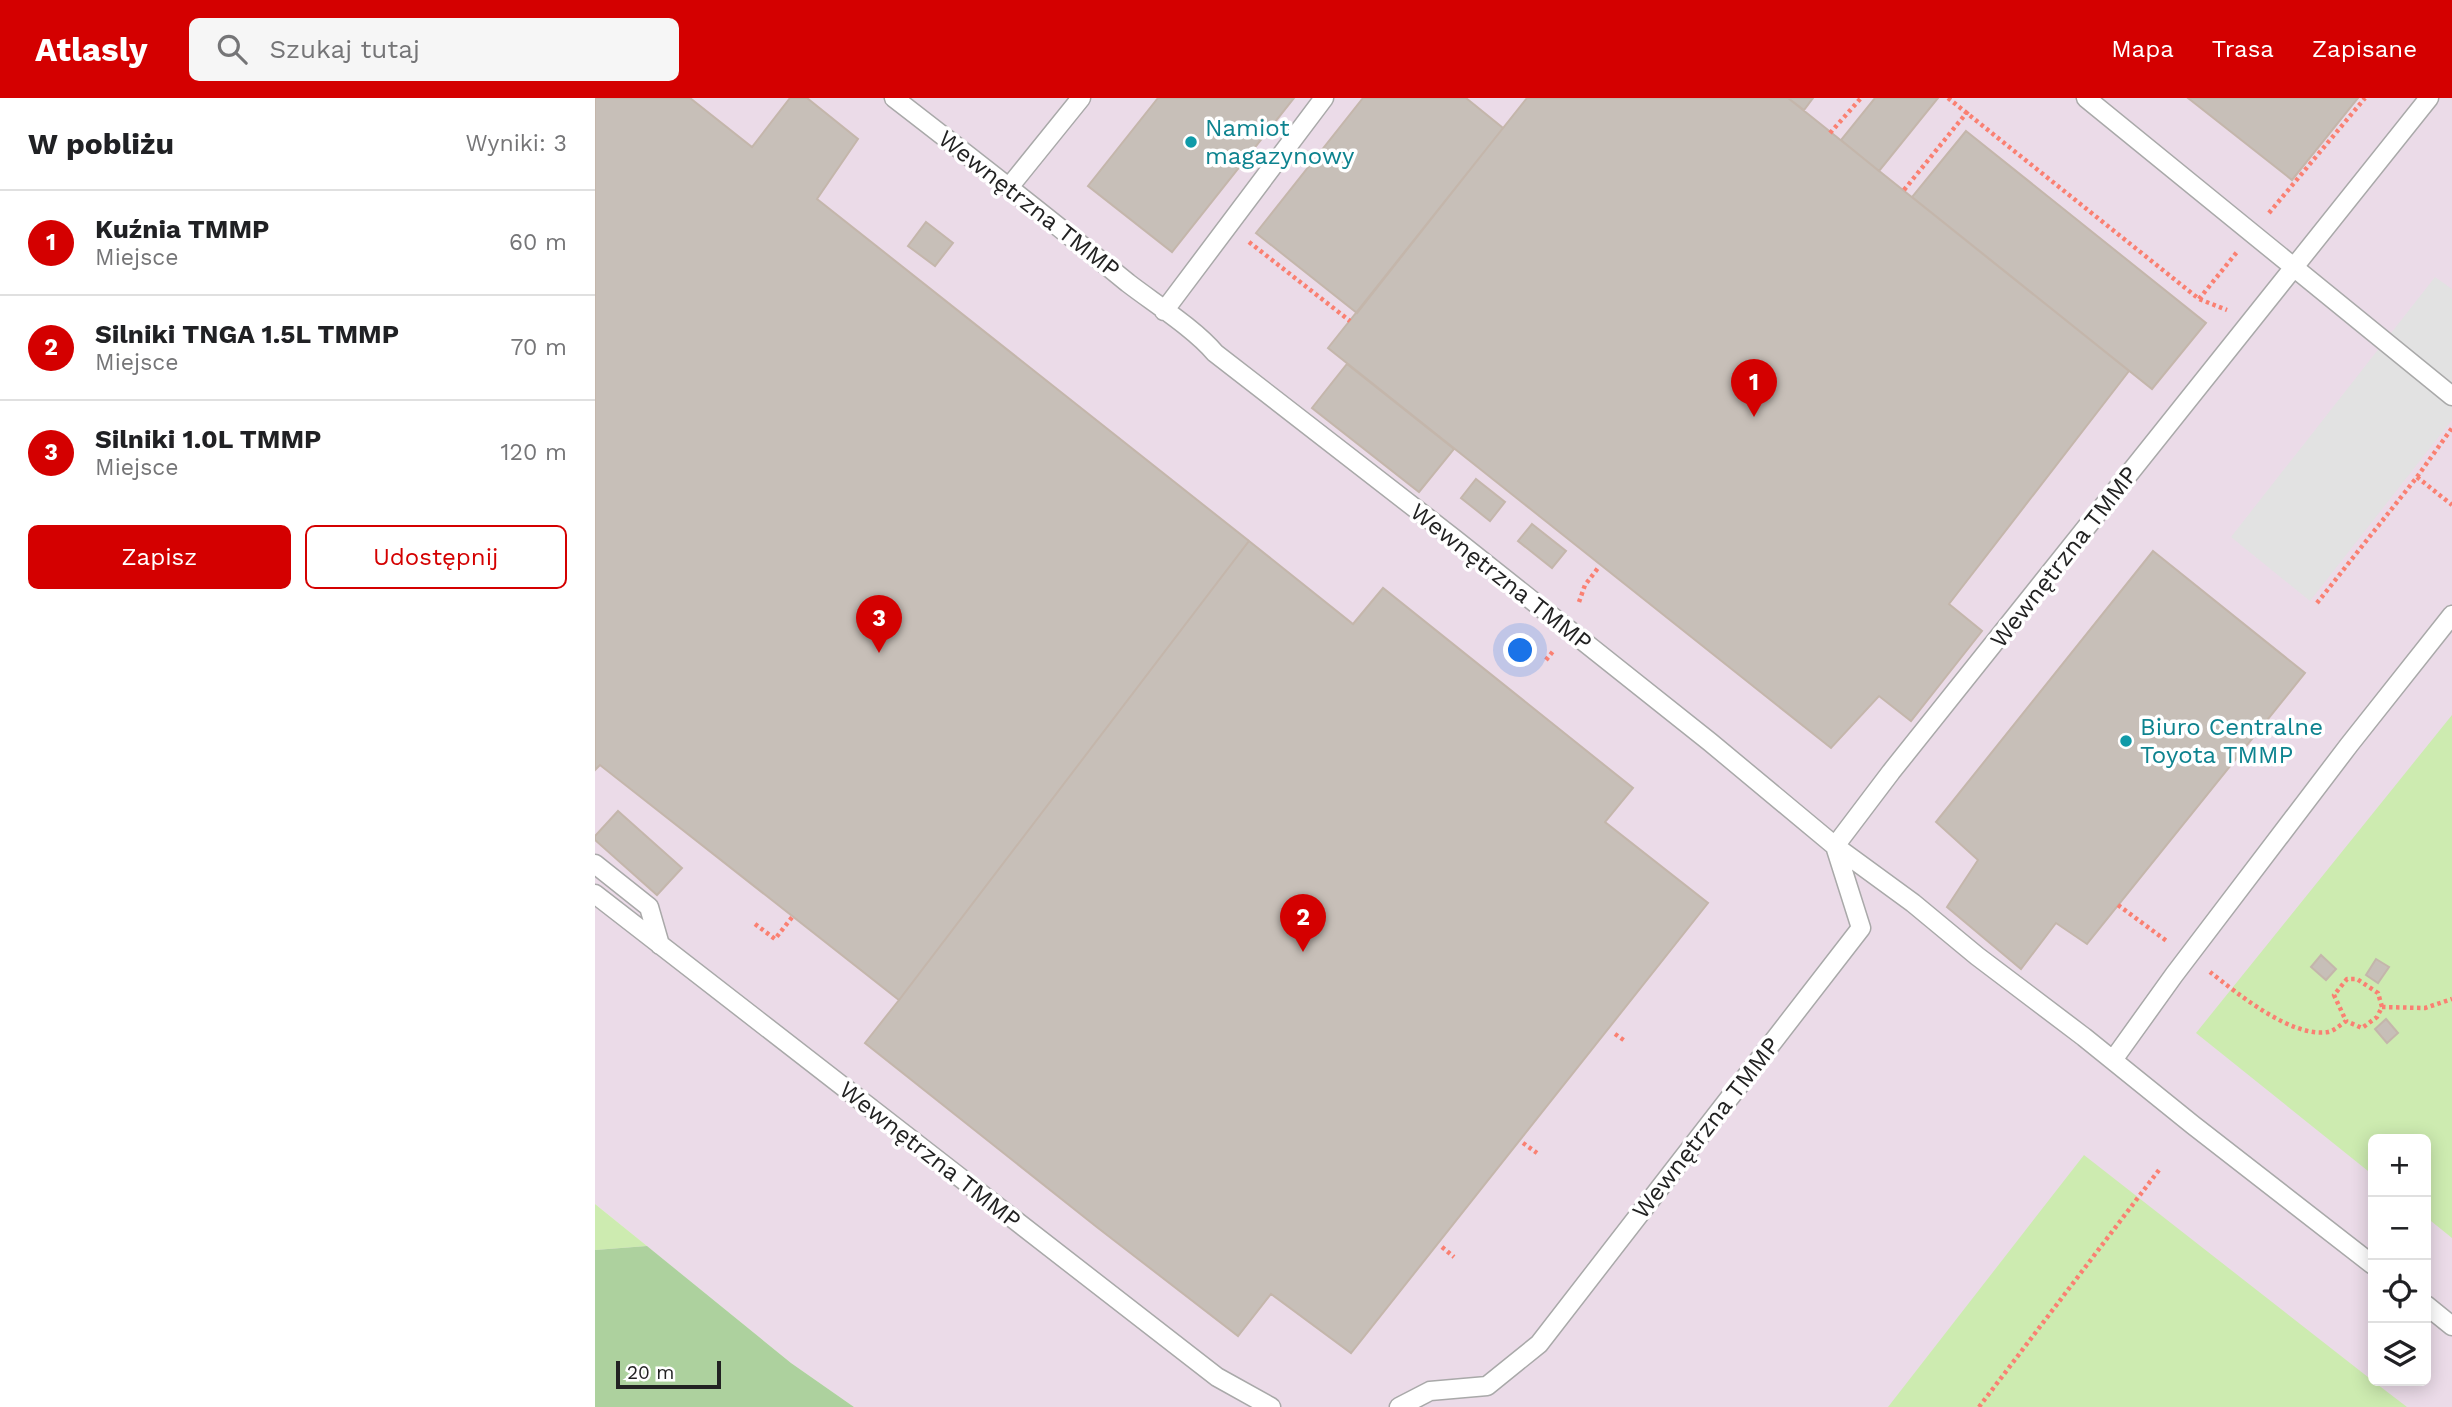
<!DOCTYPE html>
<html lang="pl">
<head>
<meta charset="utf-8">
<style>
	:root { --surface:#fff; --page:#f6f6f6; --text:#202124; --muted:#757577; --line:#e0e0e0; --accent:#d40000 }
	body { margin:0; font-family:"Work Sans",sans-serif; background:var(--page); color:var(--text) }
	.controls { position:absolute; right:21px; bottom:21px; display:grid; overflow:hidden; border-radius:10px; box-shadow:0 4px 18px #0003 }
	.controls button { width:63px; height:63px; display:grid; place-items:center; padding:0; border:0; border-bottom:2px solid var(--line); background:var(--surface); color:var(--text); font:35px sans-serif }
	.scale { position:absolute; left:21px; bottom:18px; width:105px; box-sizing:border-box; padding-left:7px; border:4px solid #222; border-top:0; font-size:19px; line-height:24px; white-space:nowrap; color:#222; -webkit-text-stroke:5px #fff; paint-order:stroke }
	.you { position:absolute; left:926px; top:553px; width:24px; height:24px; margin:-18px; border:5px solid #fff; border-radius:50%; background:#1a73e8; box-shadow:0 0 0 10px #1a73e833 }
	.badge { display:grid; place-items:center; width:46px; height:46px; border-radius:50%; background:var(--accent); color:#fff; font-size:23px; font-weight:700 }
	.pin { position:absolute; translate:-50% -58px; filter:drop-shadow(0 2px 4px #0008) }
	.pin::after { content:''; position:absolute; top:37px; width:24px; height:21px; background:inherit; clip-path:polygon(0 0,100% 0,50% 100%) }
	.list { margin:0; padding:0; list-style:none }
	h2 { display:flex; justify-content:space-between; align-items:center; height:91px; margin:0; padding:0 28px; font-size:30px }
	h2 small { font-size:23px; font-weight:400; color:var(--muted) }
	.list li { display:grid; grid-template-columns:46px 1fr auto; gap:21px; align-items:center; box-sizing:border-box; height:105px; padding:0 28px; border-top:2px solid var(--line) }
	.list b { display:block; font-size:26px; white-space:nowrap }
	.list p { margin:0; font-size:23px; white-space:nowrap; color:var(--muted) }
	.list em { font-size:23px; font-style:normal; color:var(--muted) }
	.actions { display:flex; gap:14px; padding:21px 28px }
	.actions a { flex:1; padding:16px 0; border:2px solid var(--accent); border-radius:10px; text-align:center; font-size:24px; color:var(--accent) }
	.actions .main { background:var(--accent); color:#fff }
	.icon { flex:none; width:38px; height:38px; fill:none; stroke:currentColor; stroke-width:2; stroke-linecap:round; stroke-linejoin:round }
	.map { position:relative; flex:none; width:1857px; height:1309px; overflow:hidden }
	header { display:flex; align-items:center; gap:42px; box-sizing:border-box; height:98px; padding:0 35px; background:var(--accent); color:#fff }
	header strong { font-size:33px }
	nav { display:flex; gap:38px; margin-inline-start:auto; font-size:24px }
	.search { width:490px; height:63px; background:var(--page); display:flex; align-items:center; gap:18px; box-sizing:border-box; padding:0 24px; border-radius:10px; color:var(--muted); font-size:26px }
	main { display:flex }
	aside { flex:1; background:var(--surface) }
	.map>svg:first-child { display:block }
</style>
</head>
<body>
<header>
<strong>Atlasly</strong>
<div class="search"><svg class="icon" aria-label="search" viewBox="0 0 24 24"><circle cx="10" cy="10" r="6"/><path d="M15 15l6 6"/></svg>Szukaj tutaj</div>
<nav><a>Mapa</a><a>Trasa</a><a>Zapisane</a></nav>
</header>
<main>
<aside>
<h2>W pobliżu<small>Wyniki: 3</small></h2>
<ul class="list">
<li><span class="badge">1</span><div><b>Kuźnia TMMP</b><p>Miejsce</p></div><em>60 m</em></li>
<li><span class="badge">2</span><div><b>Silniki TNGA 1.5L TMMP</b><p>Miejsce</p></div><em>70 m</em></li>
<li><span class="badge">3</span><div><b>Silniki 1.0L TMMP</b><p>Miejsce</p></div><em>120 m</em></li>
</ul>
<div class="actions"><a class="main">Zapisz</a><a>Udostępnij</a></div>
</aside>
<div class="map">
<svg width="1857" height="1309" viewBox="0 0 1857 1309">
	<rect width="100%" height="100%" fill="#f2efe9"/>
	<path fill="#ebdbe8" fill-rule="evenodd" d="M0,0H1857V1309H259L196,1265L0,1106ZM1778,1041H1831V1283H1778Z"/>
	<path fill="#cdebb0" d="M1857,617V1140L1831,1119V1041H1778V1077L1601,935Z
		M1489,1057L1778,1283L1812,1309H1293Z
		M0,1106L52,1148L0,1152Z"/>
	<path fill="#add19e" d="M52,1148L196,1265L259,1309H0V1152Z"/>
	<path fill="#e2e2e2" d="M1840,179L1857,191V322L1715,503L1636,439Z"/>
	<path fill="#c7bfb8" stroke="#c4b6ab" stroke-width="2" d="M0,0H95L157,49L195,0H212L263,41L222,101L654,443L304,902L5,667L0,672Z
		M563,0H699L577,154L493,88Z
		M768,0H871L908,30L762,215L661,135Z
		M932,0H1193L1534,273L1354,506L1387,533L1316,623L1284,598L1236,650L733,250Z
		M1193,0H1218L1209,12Z
		M1280,0H1343L1284,73L1246,42Z
		M1593,0H1763L1697,82Z
		M1371,33L1611,225L1557,291L1317,99Z
		M331,124L358,145L340,168L313,148Z
		M752,266L859,351L824,394L717,310Z
		M881,381L910,404L895,423L866,400Z
		M937,426L971,453L957,470L923,443Z
		M654,443L758,526L788,490L1038,690L1010,724L1113,805L756,1255L676,1196L643,1238L503,1130L270,945L304,902Z
		M1558,453L1710,575L1492,846L1461,825L1426,871L1352,809L1383,762L1341,724Z
		M23,713L87,770L62,797L0,742V738Z
		M1726,857L1741,871L1731,882L1716,869Z
		M1781,861L1794,869L1783,885L1771,877Z
		M1791,921L1803,935L1792,945L1780,931Z"/>
	<g fill="none" stroke-linecap="round" stroke-linejoin="round">
		<defs>
			<path id="lane" d="M299,0C378,61 456,122 533,185C559,205 600,231 620,255L861,442L1115,644L1240,748L1318,805L1382,858L1489,939L1598,1027L1778,1167
				M1491,0L1857,298
				M415,88L486,0
				M569,213L729,0
				M1240,748L1296,674L1834,0
				M0,766L54,809L65,847
				M0,796L622,1279L676,1309
				M1518,962L1579,877L1754,647L1857,517
				M1831,1207L1857,1228
				M804,1309L835,1293L892,1288L944,1246L1266,830L1240,748"/>
		</defs>
		<use href="#lane" stroke="#a9a9a9" stroke-width="21"/>
		<path stroke="#fa8072" stroke-width="4.5" stroke-dasharray="3.5 3.5" stroke-linecap="butt" d="M1353,0L1604,201L1632,212
			M1235,35L1266,0
			M1309,92L1373,13
			M1674,115L1770,0
			M654,144L755,223
			M1604,201L1642,154
			M1822,379L1857,407
			M984,504L990,487L1003,470
			M1722,505L1822,379L1857,330
			M951,562L959,552
			M1523,807L1573,844
			M160,826L180,841L198,818
			M1615,874C1642,895 1696,940 1733,934C1739,933 1745,927 1751,923L1739,897L1752,881H1762L1783,895L1787,909L1782,919L1767,930L1751,923
			M1787,909L1830,910L1857,901
			M1020,936L1030,943
			M928,1045L942,1055
			M847,1149L859,1159
			M1384,1309L1564,1072"/>
		<use href="#lane" stroke="#fff" stroke-width="18"/>
	</g>
	<g fill="#0f9aa8" stroke="#fff" stroke-width="2.5">
		<circle cx="596" cy="44" r="7"/>
		<circle cx="1531" cy="643" r="7"/>
	</g>
	<g text-anchor="middle" stroke-width="7" stroke-linejoin="round" paint-order="stroke">
		<g font-size="24" fill="#0d838f" stroke="#fff" text-anchor="start">
			<text x="610" y="38">Namiot<tspan x="610" dy="28">magazynowy</tspan></text>
			<text x="1545" y="637">Biuro Centralne<tspan x="1545" dy="28">Toyota TMMP</tspan></text>
		</g>
		<g font-size="24" fill="#222" stroke="#fff">
			<text transform="translate(434 106) rotate(38)" y="8">Wewnętrzna TMMP</text>
			<text transform="translate(1469 459) rotate(-52)" y="8">Wewnętrzna TMMP</text>
			<text transform="translate(906 479) rotate(38)" y="8">Wewnętrzna TMMP</text>
			<text transform="translate(1111 1030) rotate(-52)" y="8">Wewnętrzna TMMP</text>
			<text transform="translate(335 1057) rotate(38)" y="8">Wewnętrzna TMMP</text>
		</g>
	</g>
</svg>
<div class="controls">
<button>+</button>
<button>−</button>
<button><svg class="icon" aria-label="locate" viewBox="0 0 24 24"><circle cx="12" cy="12" r="6"/><path d="M12 2v4M12 18v4M2 12h4M18 12h4"/></svg></button>
<button><svg class="icon" aria-label="layers" viewBox="0 0 24 24"><path d="M12 4l9 5-9 5-9-5zM3 14l9 5 9-5"/></svg></button>
</div>
<div class="scale">20 m</div>
<div class="you"></div>
<div class="pin badge" style="left:1159px;top:319px">1</div>
<div class="pin badge" style="left:708px;top:854px">2</div>
<div class="pin badge" style="left:284px;top:555px">3</div>
</div>
</main>
</body>
</html>
